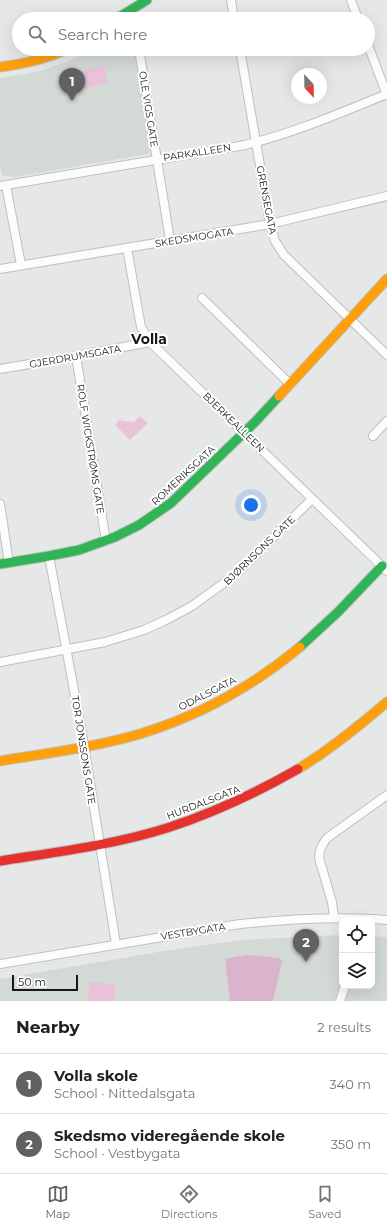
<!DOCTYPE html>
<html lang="en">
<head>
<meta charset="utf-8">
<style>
	:root { --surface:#fff; --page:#f6f6f6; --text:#202124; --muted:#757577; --line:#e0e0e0; --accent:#606160 }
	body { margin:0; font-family:Montserrat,sans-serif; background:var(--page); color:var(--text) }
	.controls { position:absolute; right:12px; bottom:12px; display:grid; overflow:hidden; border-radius:8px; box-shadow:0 4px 16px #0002 }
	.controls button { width:36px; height:36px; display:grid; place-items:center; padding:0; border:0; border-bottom:1px solid var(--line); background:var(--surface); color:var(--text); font:20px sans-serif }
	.compass { position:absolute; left:291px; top:68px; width:36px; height:36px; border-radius:50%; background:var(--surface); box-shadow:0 4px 16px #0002; rotate:158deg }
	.scale { position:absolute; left:12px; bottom:10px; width:66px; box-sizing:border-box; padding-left:4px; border:2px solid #181918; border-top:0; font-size:11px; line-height:14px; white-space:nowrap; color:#181918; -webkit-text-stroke:3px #fff; paint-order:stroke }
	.you { position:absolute; left:251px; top:505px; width:14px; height:14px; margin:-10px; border:3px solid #fff; border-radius:50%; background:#1a73e8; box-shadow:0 0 0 6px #1a73e833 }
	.badge { display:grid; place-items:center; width:26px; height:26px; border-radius:50%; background:var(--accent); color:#fff; font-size:13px; font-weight:700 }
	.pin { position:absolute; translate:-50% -33px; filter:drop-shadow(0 1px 2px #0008) }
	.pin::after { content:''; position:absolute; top:21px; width:14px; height:12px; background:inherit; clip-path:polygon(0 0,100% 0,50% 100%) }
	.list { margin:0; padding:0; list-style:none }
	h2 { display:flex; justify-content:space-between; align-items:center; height:52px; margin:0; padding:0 16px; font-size:17px }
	h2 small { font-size:13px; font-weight:400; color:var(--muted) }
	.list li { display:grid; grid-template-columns:26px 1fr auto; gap:12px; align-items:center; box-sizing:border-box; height:60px; padding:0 16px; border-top:1px solid var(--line) }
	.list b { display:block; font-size:15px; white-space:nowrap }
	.list p { margin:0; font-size:13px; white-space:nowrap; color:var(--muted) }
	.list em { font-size:13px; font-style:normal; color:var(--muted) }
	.icon { flex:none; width:22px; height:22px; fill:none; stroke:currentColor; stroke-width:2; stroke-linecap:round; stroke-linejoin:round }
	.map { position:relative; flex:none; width:387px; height:1001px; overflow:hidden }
	.search { position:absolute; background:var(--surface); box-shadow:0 4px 16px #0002; left:12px; right:12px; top:12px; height:44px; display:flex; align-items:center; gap:10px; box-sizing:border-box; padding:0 14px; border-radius:22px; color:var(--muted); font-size:15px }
	.sheet { height:172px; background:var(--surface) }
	nav { display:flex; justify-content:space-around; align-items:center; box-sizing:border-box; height:56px; border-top:1px solid var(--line); background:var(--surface); font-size:11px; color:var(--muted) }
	nav a { display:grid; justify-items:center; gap:2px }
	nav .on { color:var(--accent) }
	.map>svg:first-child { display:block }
</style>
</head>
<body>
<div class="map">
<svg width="387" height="1001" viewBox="0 0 387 1001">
	<rect width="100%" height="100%" fill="#e6e8e7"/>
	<path fill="#d3d9d5" d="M91,49H135L147,122L150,152L148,154L15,177L2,175L0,164V78L40,71L72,60Z
		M342,935V986H372V936L387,937V1001H0V979L164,951L241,940Z"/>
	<path fill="#e9c2da" d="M104,66L108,83L81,89L77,72Z
		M140,416L148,423L130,440L115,425L120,419L122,421L134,422Z
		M89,982L115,984L114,1001H88Z"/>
	<path fill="#dab3cc" d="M249,955L279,958L282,961L273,1001H230L226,969V959L234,957Z"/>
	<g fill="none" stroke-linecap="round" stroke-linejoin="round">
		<defs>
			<path id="street" d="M231,0L234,19
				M351,0L358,19
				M368,45L387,95
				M139,49L170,240
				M240,49L270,224L275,241L284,255L387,355
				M6,185L21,265
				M0,186L245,145C294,133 340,113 387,94
				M127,248L141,327L150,342L387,571
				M0,269L270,224L387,196
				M202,298L290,384
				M76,356L106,541
				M0,369L76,356L150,342
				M373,436L387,421
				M0,504L9,563
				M49,556L82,733L116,944
				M0,662L105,642L144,630L168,619L192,606L235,575L312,499
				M334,918L332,902L319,858C319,850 322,845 327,838L387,795
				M0,964L240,924C289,919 338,916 387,920
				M340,1001L345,986"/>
			<path id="fast" d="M116,19L147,0
				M0,564L49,556L79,550L115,537L139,525L171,503L255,422L279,396
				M300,647L338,612L382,566"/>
			<path id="slow" d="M0,67C23,64 46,59 67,49
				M279,396L387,279
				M0,761C48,753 97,747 143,733C201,715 254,685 300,647
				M298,769C330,750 359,726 387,702"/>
			<path id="jam" d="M0,861C56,852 113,845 167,828C213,813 256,793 298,769"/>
		</defs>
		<use href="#street" stroke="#bebfbe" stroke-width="10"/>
		<use href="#fast" stroke="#bebfbe" stroke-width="11"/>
		<use href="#slow" stroke="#bebfbe" stroke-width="11"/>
		<use href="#jam" stroke="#bebfbe" stroke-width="11"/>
		<use href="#street" stroke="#fbfcfb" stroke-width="8"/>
		<use href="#fast" stroke="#30b455" stroke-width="9"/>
		<use href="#slow" stroke="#ff9f0a" stroke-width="9"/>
		<use href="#jam" stroke="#e5322d" stroke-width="9"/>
	</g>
	<g text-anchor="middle" stroke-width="4" stroke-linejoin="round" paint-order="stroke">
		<g font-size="10" fill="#181918" stroke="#fff">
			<text transform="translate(149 109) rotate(81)" y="4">OLE VIGS GATE</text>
			<text transform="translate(197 152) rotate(-9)" y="4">PARKALLEEN</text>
			<text transform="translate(267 200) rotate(79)" y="4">GRENSEGATA</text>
			<text transform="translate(194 237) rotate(-9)" y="4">SKEDSMOGATA</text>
			<text transform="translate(75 356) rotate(-10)" y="4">GJERDRUMSGATA</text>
			<text transform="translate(234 422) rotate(44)" y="4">BJERKEALLEEN</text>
			<text transform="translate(91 449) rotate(81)" y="4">ROLF WICKSTRØMS GATE</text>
			<text transform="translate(183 475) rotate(-43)" y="4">ROMERIKSGATA</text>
			<text transform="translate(259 550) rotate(-44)" y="4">BJØRNSONS GATE</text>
			<text transform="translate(207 693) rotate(-27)" y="4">ODALSGATA</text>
			<text transform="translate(84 750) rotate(81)" y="4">TOR JONSSONS GATE</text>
			<text transform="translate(203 802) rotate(-21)" y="4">HURDALSGATA</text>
			<text transform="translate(193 931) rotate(-9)" y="4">VESTBYGATA</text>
		</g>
		<g font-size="14" font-weight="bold" fill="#181918" stroke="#fff">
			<text x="149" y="344">Volla</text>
		</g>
	</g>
</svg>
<div class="controls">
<button><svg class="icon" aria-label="locate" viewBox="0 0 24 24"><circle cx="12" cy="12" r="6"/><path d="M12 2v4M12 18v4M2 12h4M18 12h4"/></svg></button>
<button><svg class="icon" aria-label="layers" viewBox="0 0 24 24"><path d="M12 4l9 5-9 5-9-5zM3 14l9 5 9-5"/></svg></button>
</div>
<svg class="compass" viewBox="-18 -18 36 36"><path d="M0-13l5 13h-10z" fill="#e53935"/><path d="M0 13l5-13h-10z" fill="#757577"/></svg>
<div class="scale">50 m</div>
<div class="you"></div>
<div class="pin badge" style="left:72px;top:101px">1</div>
<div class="pin badge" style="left:306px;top:962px">2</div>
<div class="search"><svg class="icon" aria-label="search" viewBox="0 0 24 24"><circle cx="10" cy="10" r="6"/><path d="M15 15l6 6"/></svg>Search here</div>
</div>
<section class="sheet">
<h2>Nearby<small>2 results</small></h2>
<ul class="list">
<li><span class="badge">1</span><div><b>Volla skole</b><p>School · Nittedalsgata</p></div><em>340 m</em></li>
<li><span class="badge">2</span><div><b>Skedsmo videregående skole</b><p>School · Vestbygata</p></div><em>350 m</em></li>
</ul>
</section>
<nav>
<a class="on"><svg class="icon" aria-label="map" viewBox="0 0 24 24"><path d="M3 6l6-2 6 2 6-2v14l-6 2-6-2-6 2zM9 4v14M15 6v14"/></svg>Map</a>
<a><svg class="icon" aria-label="directions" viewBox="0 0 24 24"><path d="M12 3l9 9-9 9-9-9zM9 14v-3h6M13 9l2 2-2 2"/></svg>Directions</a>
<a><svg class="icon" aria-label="saved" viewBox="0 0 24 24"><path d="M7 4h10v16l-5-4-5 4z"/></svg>Saved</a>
</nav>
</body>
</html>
